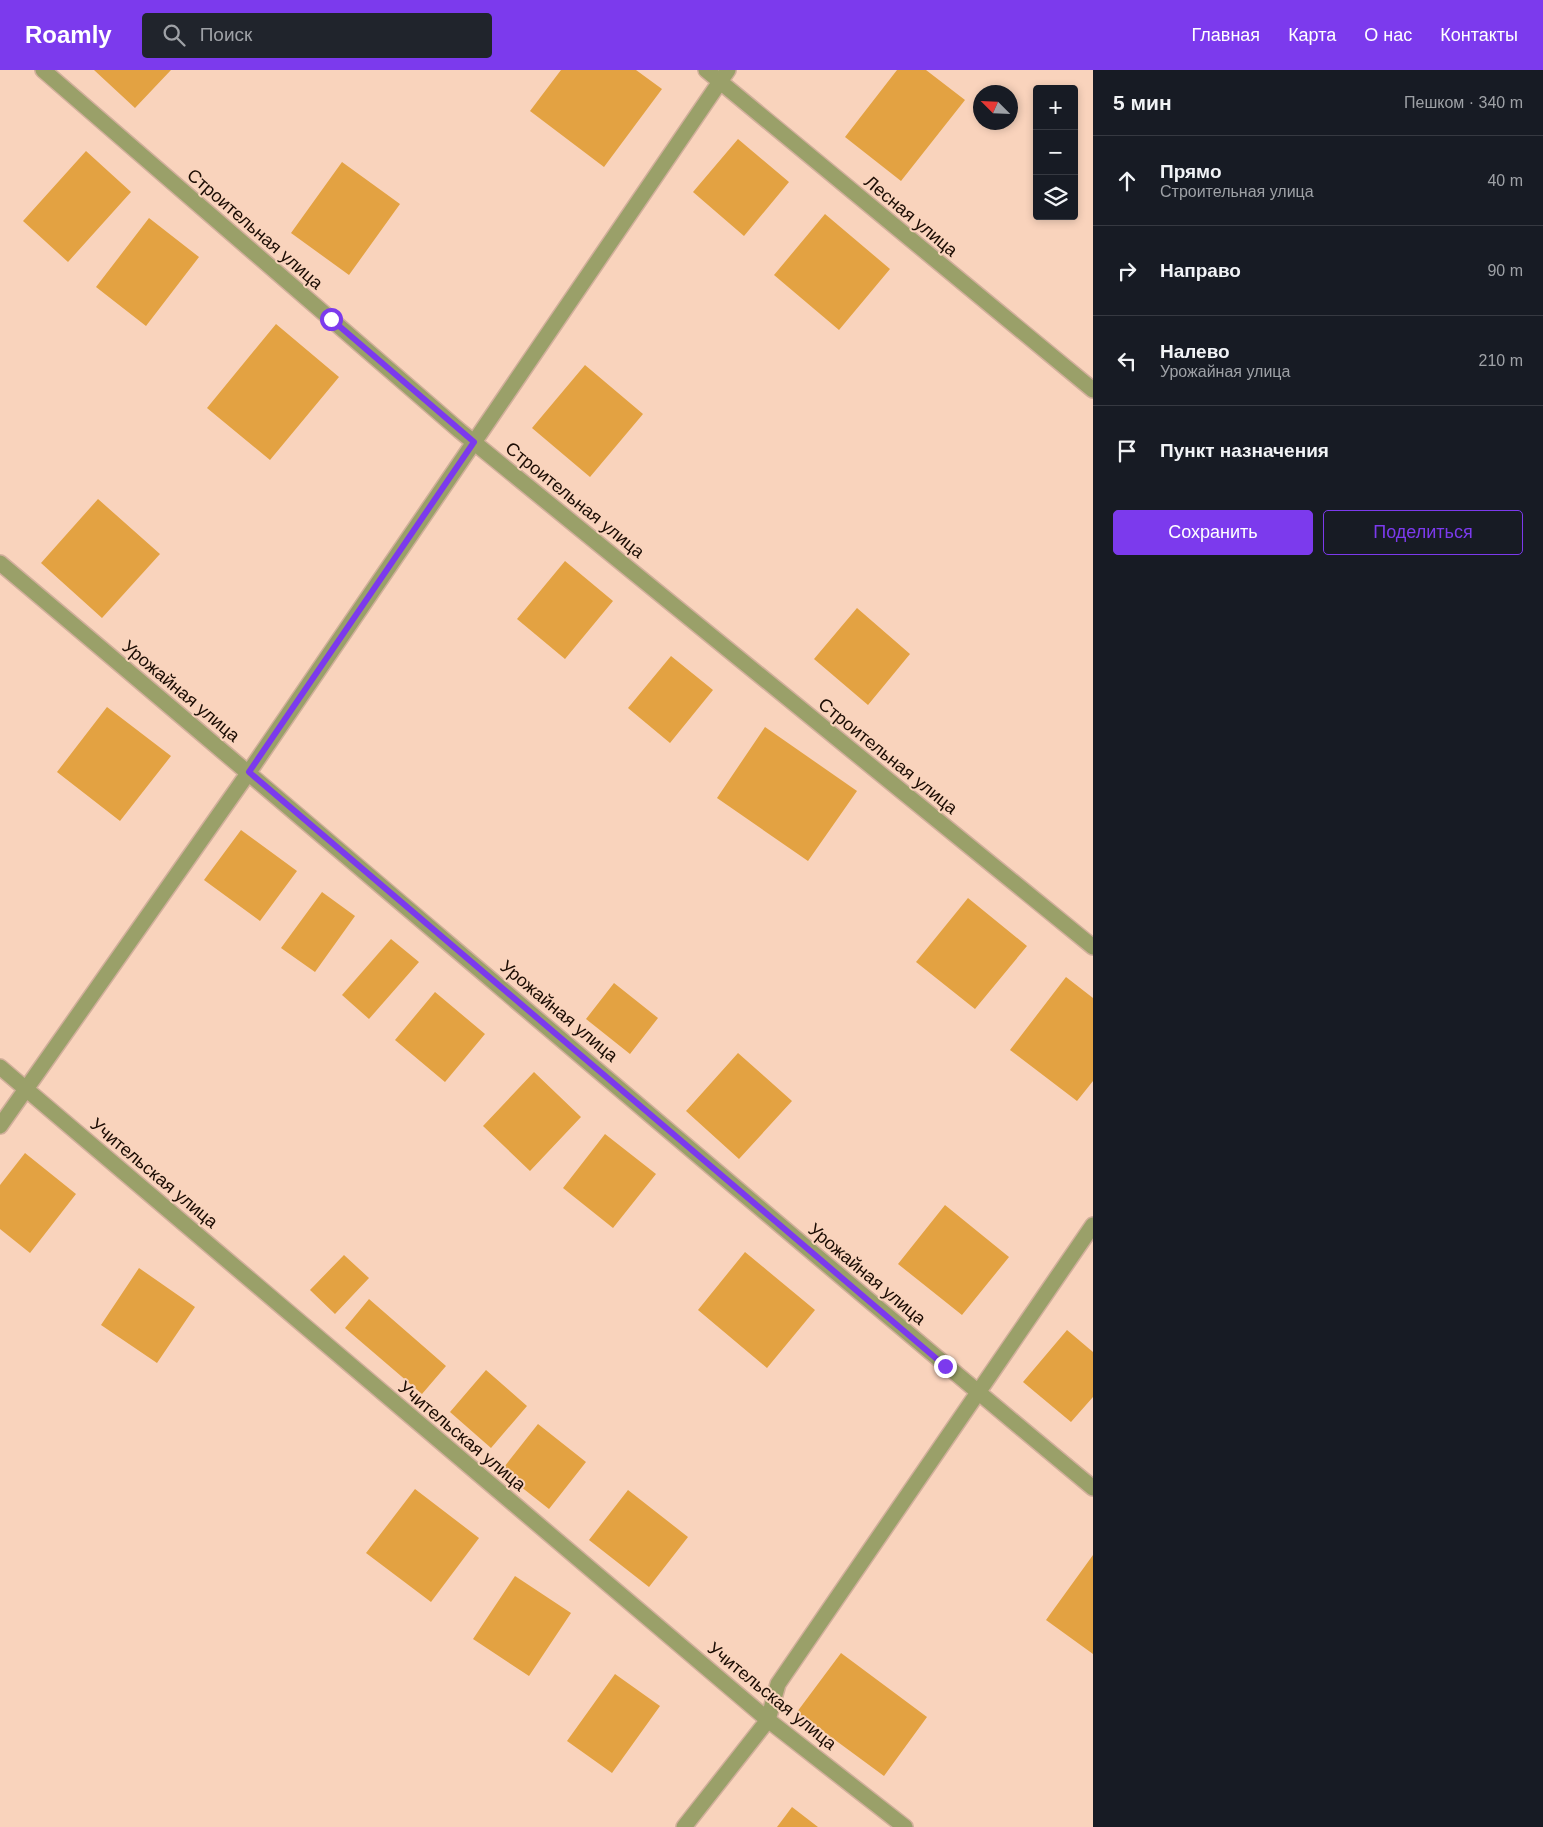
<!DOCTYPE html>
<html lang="ru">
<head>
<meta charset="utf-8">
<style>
	:root { --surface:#171b24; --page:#20242c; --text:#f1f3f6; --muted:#9ea1a6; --line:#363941; --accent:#7c3aed }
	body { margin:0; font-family:Helvetica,sans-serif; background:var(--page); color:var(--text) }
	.controls { position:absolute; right:15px; top:15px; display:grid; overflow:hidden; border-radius:5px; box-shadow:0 2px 8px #0003 }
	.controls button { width:45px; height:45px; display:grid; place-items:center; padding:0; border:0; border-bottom:1px solid var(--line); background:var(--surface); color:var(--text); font:25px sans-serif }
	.compass { position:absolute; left:973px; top:15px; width:45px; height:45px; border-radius:50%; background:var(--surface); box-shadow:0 2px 8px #0003; rotate:294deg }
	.stop { position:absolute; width:15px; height:15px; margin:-11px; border:4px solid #7c3aed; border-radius:50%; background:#fff }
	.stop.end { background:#7c3aed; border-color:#fff; box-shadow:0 1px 5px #0008 }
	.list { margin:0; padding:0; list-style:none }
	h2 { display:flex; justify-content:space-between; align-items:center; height:65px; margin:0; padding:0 20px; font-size:21px }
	h2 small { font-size:16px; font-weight:400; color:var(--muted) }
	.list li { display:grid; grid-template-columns:32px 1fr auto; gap:15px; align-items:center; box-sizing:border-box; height:90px; padding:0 20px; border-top:1px solid var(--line) }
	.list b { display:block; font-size:19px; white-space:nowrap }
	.list p { margin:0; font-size:16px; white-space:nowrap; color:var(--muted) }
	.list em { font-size:16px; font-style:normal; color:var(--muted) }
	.actions { display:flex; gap:10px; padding:15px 20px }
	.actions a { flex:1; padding:11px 0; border:1px solid var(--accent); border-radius:5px; text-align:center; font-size:18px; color:var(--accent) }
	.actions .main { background:var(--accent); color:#fff }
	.icon { flex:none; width:28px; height:28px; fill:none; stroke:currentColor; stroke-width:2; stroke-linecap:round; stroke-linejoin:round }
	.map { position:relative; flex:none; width:1093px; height:1757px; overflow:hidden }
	header { display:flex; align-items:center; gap:30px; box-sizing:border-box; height:70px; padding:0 25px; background:var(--accent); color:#fff }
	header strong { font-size:24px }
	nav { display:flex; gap:28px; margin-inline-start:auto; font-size:18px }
	.search { width:350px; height:45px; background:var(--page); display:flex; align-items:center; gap:12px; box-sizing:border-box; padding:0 18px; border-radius:5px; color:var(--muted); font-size:19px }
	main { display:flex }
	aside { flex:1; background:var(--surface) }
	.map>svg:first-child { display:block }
</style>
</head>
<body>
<header>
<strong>Roamly</strong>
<div class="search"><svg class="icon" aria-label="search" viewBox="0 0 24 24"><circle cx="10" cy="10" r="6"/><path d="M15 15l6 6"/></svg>Поиск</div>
<nav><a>Главная</a><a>Карта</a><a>О нас</a><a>Контакты</a></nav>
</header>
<main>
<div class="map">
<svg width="1093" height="1757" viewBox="0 0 1093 1757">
	<rect width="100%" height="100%" fill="#f9d3bc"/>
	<path fill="#e3a242" d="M94,0H171L135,38Z
		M561,0H636L662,19L604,97L530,41Z
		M897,0H926L965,30L901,111L845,67Z
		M738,69L789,112L744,166L693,122Z
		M86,81L131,122L68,192L23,151Z
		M342,92L400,134L349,205L291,163Z
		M825,144L890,199L839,260L774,205Z
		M149,148L199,187L146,256L96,217Z
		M276,254L339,307L270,390L207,338Z
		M585,295L643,344L590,407L532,358Z
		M98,429L160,484L102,548L41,493Z
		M565,491L613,531L565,589L517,549Z
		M857,538L910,584L868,635L814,589Z
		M671,586L713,620L670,673L628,638Z
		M107,637L171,686L120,751L57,702Z
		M765,657L857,721L808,791L717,728Z
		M241,760L297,801L260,851L204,810Z
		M322,822L355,846L315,902L281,878Z
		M968,828L1027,876L975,939L916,892Z
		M391,869L419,892L369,949L342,925Z
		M1066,907L1093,928V1011L1077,1031L1010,980Z
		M614,913L658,948L630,984L586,949Z
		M435,922L485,964L445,1012L395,970Z
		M738,983L792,1031L739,1089L686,1041Z
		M534,1002L581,1047L530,1101L483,1056Z
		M605,1064L656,1104L613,1158L563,1118Z
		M25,1083L76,1124L30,1183L0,1159V1115Z
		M945,1135L1009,1187L962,1245L898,1194Z
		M745,1182L815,1240L767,1298L698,1240Z
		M344,1185L369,1208L335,1244L310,1220Z
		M139,1198L195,1237L157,1293L101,1255Z
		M369,1229L446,1296L422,1324L345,1258Z
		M1067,1260L1093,1282V1327L1071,1352L1023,1312Z
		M486,1300L527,1336L491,1378L450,1342Z
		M538,1354L586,1392L549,1439L501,1401Z
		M415,1419L479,1468L431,1532L366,1483Z
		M628,1420L688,1467L649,1517L589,1470Z
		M1093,1485V1584L1046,1550Z
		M515,1506L571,1543L529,1606L473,1569Z
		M841,1583L927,1647L884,1706L797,1642Z
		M615,1604L660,1636L612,1703L567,1671Z
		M792,1737L818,1757H777Z"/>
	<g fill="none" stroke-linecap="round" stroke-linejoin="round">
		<defs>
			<path id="minor" d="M43,0L460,361L1093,877
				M706,0L1093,320
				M0,493C365,800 726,1113 1093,1418
				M0,997L768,1650L905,1757
				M0,1056L249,702L728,0
				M684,1757L768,1650L778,1614L1093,1155"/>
		</defs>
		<use href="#minor" stroke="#d1af9b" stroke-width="18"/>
		<use href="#minor" stroke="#9aa069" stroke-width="15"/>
	</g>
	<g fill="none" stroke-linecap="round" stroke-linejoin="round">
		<path stroke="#7c3aed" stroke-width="6" d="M331,249L474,372L249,702L945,1296"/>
	</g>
	<g text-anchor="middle" stroke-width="4" stroke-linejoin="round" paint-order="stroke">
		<g font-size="18" fill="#1b0c03" stroke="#f9d3bc">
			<text transform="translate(911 146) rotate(40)" y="6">Лесная улица</text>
			<text transform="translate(255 159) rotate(41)" y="6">Строительная улица</text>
			<text transform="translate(575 430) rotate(39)" y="6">Строительная улица</text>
			<text transform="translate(181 621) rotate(40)" y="6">Урожайная улица</text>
			<text transform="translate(888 686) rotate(39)" y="6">Строительная улица</text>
			<text transform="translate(559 941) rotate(40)" y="6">Урожайная улица</text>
			<text transform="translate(154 1103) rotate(40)" y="6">Учительская улица</text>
			<text transform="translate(867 1204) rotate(40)" y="6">Урожайная улица</text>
			<text transform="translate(462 1366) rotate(40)" y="6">Учительская улица</text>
			<text transform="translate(772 1626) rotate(39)" y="6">Учительская улица</text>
		</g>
	</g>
</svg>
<div class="controls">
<button>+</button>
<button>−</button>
<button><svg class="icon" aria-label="layers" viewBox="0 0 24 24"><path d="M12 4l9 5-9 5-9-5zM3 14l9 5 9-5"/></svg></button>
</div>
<svg class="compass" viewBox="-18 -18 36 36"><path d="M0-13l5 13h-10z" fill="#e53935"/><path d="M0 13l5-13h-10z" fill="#9ea1a6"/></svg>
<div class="stop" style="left:331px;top:249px"></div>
<div class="stop end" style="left:945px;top:1296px"></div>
</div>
<aside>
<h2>5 мин<small>Пешком · 340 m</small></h2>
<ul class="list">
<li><svg class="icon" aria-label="ahead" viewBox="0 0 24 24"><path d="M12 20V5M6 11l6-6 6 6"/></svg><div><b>Прямо</b><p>Строительная улица</p></div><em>40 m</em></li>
<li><svg class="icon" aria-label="right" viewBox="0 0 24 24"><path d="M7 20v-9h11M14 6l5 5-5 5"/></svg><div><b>Направо</b></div><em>90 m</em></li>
<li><svg class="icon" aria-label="left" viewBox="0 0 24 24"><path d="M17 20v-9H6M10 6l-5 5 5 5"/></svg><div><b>Налево</b><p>Урожайная улица</p></div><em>210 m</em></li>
<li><svg class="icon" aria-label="arrive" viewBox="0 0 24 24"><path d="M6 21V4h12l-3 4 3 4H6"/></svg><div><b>Пункт назначения</b></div></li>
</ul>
<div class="actions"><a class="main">Сохранить</a><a>Поделиться</a></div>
</aside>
</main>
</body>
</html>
